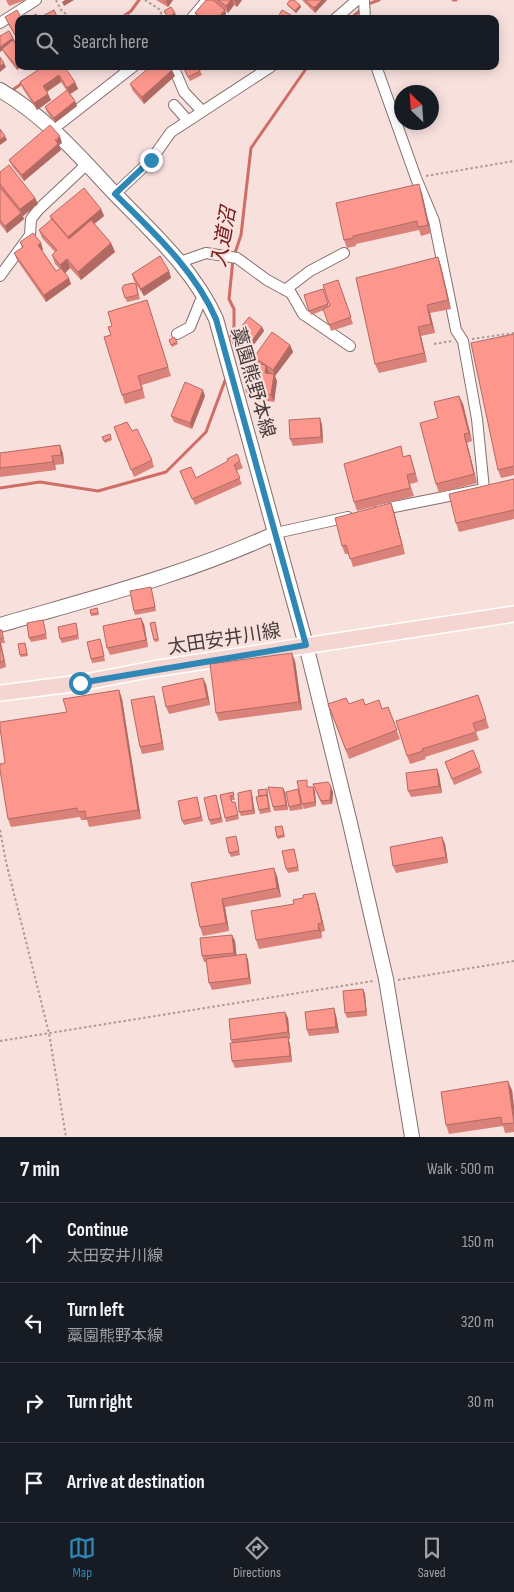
<!DOCTYPE html>
<html lang="en">
<head>
<meta charset="utf-8">
<style>
	:root { --surface:#171b24; --page:#20242c; --text:#f1f3f6; --muted:#9ea1a6; --line:#363941; --accent:#2f87b5 }
	body { margin:0; font-family:"Sofia Sans Condensed","Noto Sans JP",sans-serif; background:var(--page); color:var(--text) }
	.compass { position:absolute; left:394px; top:85px; width:45px; height:45px; border-radius:50%; background:var(--surface); box-shadow:0 2px 12px #0003; rotate:335deg }
	.stop { position:absolute; width:15px; height:15px; margin:-11px; border:4px solid #2f87b5; border-radius:50%; background:#fff }
	.stop.end { background:#2f87b5; border-color:#fff; box-shadow:0 1px 5px #0008 }
	.list { margin:0; padding:0; list-style:none }
	h2 { display:flex; justify-content:space-between; align-items:center; height:65px; margin:0; padding:0 20px; font-size:21px }
	h2 small { font-size:16px; font-weight:400; color:var(--muted) }
	.list li { display:grid; grid-template-columns:32px 1fr auto; gap:15px; align-items:center; box-sizing:border-box; height:80px; padding:0 20px; border-top:1px solid var(--line) }
	.list b { display:block; font-size:19px; white-space:nowrap }
	.list p { margin:0; font-size:16px; white-space:nowrap; color:var(--muted) }
	.list em { font-size:16px; font-style:normal; color:var(--muted) }
	.icon { flex:none; width:28px; height:28px; fill:none; stroke:currentColor; stroke-width:2; stroke-linecap:round; stroke-linejoin:round }
	.map { position:relative; flex:none; width:514px; height:1137px; overflow:hidden }
	.search { position:absolute; background:var(--surface); box-shadow:0 2px 12px #0003; left:15px; right:15px; top:15px; height:55px; display:flex; align-items:center; gap:12px; box-sizing:border-box; padding:0 18px; border-radius:10px; color:var(--muted); font-size:19px }
	.sheet { height:385px; background:var(--surface) }
	nav { display:flex; justify-content:space-around; align-items:center; box-sizing:border-box; height:70px; border-top:1px solid var(--line); background:var(--surface); font-size:14px; color:var(--muted) }
	nav a { display:grid; justify-items:center; gap:2px }
	nav .on { color:var(--accent) }
	.map>svg:first-child { display:block }
</style>
</head>
<body>
<div class="map">
<svg width="514" height="1137" viewBox="0 0 514 1137">
	<rect width="100%" height="100%" fill="#f8e0dd"/>
	<g fill="none" stroke-linecap="round" stroke-linejoin="round">
		<path stroke="#cf6e66" stroke-width="3" d="M453,0H456
			M368,4L379,0
			M120,19L131,11L139,0
			M350,19L363,8
			M11,91L24,82
			M227,343L230,340L234,327V309L229,299L233,259L241,235L251,148L308,66
			M0,488L40,482L98,491L166,472L206,432L226,378"/>
		<defs>
			<path id="street" d="M364,0L365,19
				M191,19L207,0
				M335,19L357,0
				M0,23L36,0
				M173,66L184,92L202,111
				M376,66L416,178L434,221L456,330L463,341L477,419L484,489L379,510
				M174,105L188,121
				M53,129L134,66
				M115,194L151,160L171,132L272,66
				M180,262L206,253L237,258L267,280L291,293L303,314L350,346
				M0,276L30,235L31,219L39,209L87,164
				M285,290L310,271L344,253
				M177,334L190,327L200,302L206,296
				M276,533L348,517"/>
			<path id="secondary" d="M0,90C46,117 80,157 116,195C153,233 194,270 216,319L306,645L350,823L386,979L412,1137
				M0,625C93,598 188,574 276,533"/>
			<path id="primary" d="M0,693L80,683L153,669L514,614"/>
		</defs>
		<use href="#street" stroke="#846f6d" stroke-width="12"/>
		<use href="#secondary" stroke="#846f6d" stroke-width="16"/>
		<use href="#primary" stroke="#fff" stroke-width="18"/>
		<path stroke="#ab9a98" stroke-width="2" stroke-dasharray="2.5 2.5" stroke-linecap="butt" d="M56,0L61,10L72,19
			M145,0L159,9L164,19
			M426,176L514,161
			M472,339L514,333
			M434,344L452,341
			M0,830L6,862L49,1033L66,1137
			M398,980L514,961
			M0,1041L373,981"/>
		<use href="#street" stroke="#fff" stroke-width="10"/>
		<use href="#secondary" stroke="#fff" stroke-width="14"/>
		<use href="#primary" stroke="#f5d5d1" stroke-width="15"/>
	</g>
	<path fill="#da8279" d="M6,0H26L9,6Z
		M156,0H173L168,7Z
		M206,0H242L237,7L234,5L228,13L225,10L226,14L222,19H198L197,18L195,13Z
		M302,0H327L315,13Z
		M287,4L301,7L296,13L288,6Z
		M5,17L19,19V43L8,23Z
		M13,38L15,42L19,66H22L17,70L4,53L3,50L0,52Z
		M44,66L75,82L78,89L70,94L75,101L77,106L55,123L47,112L45,107L67,91L61,82L47,92L51,100L37,110L23,89L20,82Z
		M182,66H198L202,75L190,81Z
		M175,76L144,104L133,91L130,84Z
		M62,143L59,145L61,150L24,181L12,166L9,160Z
		M0,172L35,198L38,204L23,216L24,219L7,233L0,224Z
		M422,193L431,233L421,236L419,230L356,244V246L347,248L344,240Z
		M101,209L104,216L94,224L111,243L115,252L81,280L70,268L65,273L71,284L46,302L17,260L14,253L22,248L20,242L41,243L43,250H42L56,271L60,269L55,264L52,255L55,252L42,238L39,230L51,220L50,216Z
		M438,257L441,266L451,309L430,313L435,333L421,336L427,362L379,373L375,364Z
		M169,271L171,278L144,296L134,281L132,274Z
		M338,280L353,324L331,331L324,310L311,315L304,295L323,289L329,307L330,306Z
		M136,284L140,299L127,302L122,288Z
		M147,300L171,376L142,385L145,398L125,404L122,395L111,335L112,326Z
		M262,327L264,331L246,355L233,345L231,340Z
		M514,334V475L501,478L498,470Z
		M174,337L178,344L172,347L169,340Z
		M290,345L293,352L275,376L277,381L274,402L248,398L246,391L258,364L257,363L254,357Z
		M205,396L192,429L174,422L171,416Z
		M459,396L463,404L472,441L467,443L477,483L439,493L436,484L438,418Z
		M320,418L322,425L323,443L293,446L290,439Z
		M114,427L132,431L152,460L154,467L134,477Z
		M110,434L112,440L105,443L102,437Z
		M60,445L63,454L64,464L55,465L56,470L0,477V453Z
		M410,455L418,482L410,484L414,496L357,511L354,502L404,457Z
		M240,461L243,468L236,471L242,484L195,505L180,471L196,478Z
		M514,479V519L459,532L456,523Z
		M391,503L394,512L405,554L353,567L349,554H345L342,546Z
		M152,591L156,611L135,615L134,611Z
		M97,608L99,615L91,616L90,610Z
		M155,622L159,641L155,642L154,640Z
		M76,623L79,639L62,643L60,639Z
		M44,624L47,639L31,642L29,638Z
		M144,624L148,647L110,655L107,648Z
		M0,630H2L5,643H1L6,667L0,669Z
		M25,643L28,656L21,657L20,655Z
		M102,644L105,661L92,663L91,659Z
		M295,661L302,710L219,721L216,713Z
		M206,684L210,705L169,714L166,707Z
		M119,690L122,699L141,819L89,827L87,820H81L80,817L11,827L8,819L5,763L67,712Z
		M154,696L156,703L164,750L142,754L140,747Z
		M328,704L365,705L382,709L388,707L400,739L349,759Z
		M481,704L489,728L476,732L479,740L425,757L426,759L410,764L407,756Z
		M473,750L482,773L454,785L445,762Z
		M437,769L439,775L442,793L411,797L408,791Z
		M313,784L333,792L332,804L322,805Z
		M308,785V787H313L315,791L316,806L304,809L302,804Z
		M283,788L285,792L288,810L274,811L273,807Z
		M267,789L271,812L260,814L259,810V796Z
		M298,789L303,809L290,811L289,807Z
		M233,792L235,800H232V802H235L239,819L226,822L220,795Z
		M252,794L255,814L241,816L239,812Z
		M216,795L223,822L211,825L209,820Z
		M197,797L203,821L184,825L182,821Z
		M282,826L285,837L278,839L277,837Z
		M442,837L445,844L448,863L396,873L393,866Z
		M237,841L240,855L231,857L229,853Z
		M294,849L299,871L288,873L286,869Z
		M277,876L281,897L225,907L229,931L203,936L200,927L191,883Z
		M315,893L318,902L325,931L321,932L322,938L259,949L256,940L294,904Z
		M232,935L235,941L236,955L246,954L248,960L251,984L212,990L209,983L207,962H204L202,956Z
		M363,989L365,994L367,1016L347,1018L345,1013Z
		M336,1015L339,1033L309,1036L307,1030Z
		M288,1018L290,1039H288L290,1044L292,1062L235,1068L232,1061V1043L231,1040Z
		M512,1090L514,1107V1132L505,1133L503,1126L449,1134L446,1125Z"/>
	<path fill="#b16a63" d="M65,0H74L64,6L62,2Z
		M167,0H173L168,7L166,1Z
		M231,0H233L234,5L228,13L226,6Z
		M234,0H242L237,7Z
		M322,0H327L315,13L314,8Z
		M300,5L301,7L296,13L295,11Z
		M225,10L226,14L222,19H217Z
		M175,13L176,15L169,19L168,17Z
		M13,38L15,42L2,49L3,50L0,52V47Z
		M4,63L6,67L0,72V66Z
		M19,63V66H22L17,70L16,66Z
		M172,70L175,76L144,104L142,97Z
		M59,75L61,82L45,93L43,86Z
		M75,82L78,89L70,94L67,88Z
		M48,94L51,100L37,110L34,103Z
		M75,101L77,106L55,123L54,118Z
		M5,136L7,140L0,145V140Z
		M60,136L62,143L59,145L61,150L24,181L22,175Z
		M419,184L422,193L431,233L428,225Z
		M35,198L38,204L23,216L20,209Z
		M101,209L104,216L70,244L68,237Z
		M21,213L24,219L7,233L5,226Z
		M41,243L43,250L40,251L38,245Z
		M111,243L115,252L81,280L78,272Z
		M438,257L441,266L451,309L448,300Z
		M67,259L70,268L64,274L60,265Z
		M169,271L171,278L144,296L141,289Z
		M69,278L71,284L46,302L44,295Z
		M427,305L430,313L435,333L431,324Z
		M262,327L264,331L246,355L245,350Z
		M418,327L421,336L427,362L424,353Z
		M290,345L293,352L275,376L273,370Z
		M266,365L269,372L267,380L265,373Z
		M274,374L277,381L274,402L271,395Z
		M203,390L205,396L192,429L190,423Z
		M459,396L463,404L472,441L469,433Z
		M320,418L322,425L323,443L321,437Z
		M464,434L467,443L477,483L474,474Z
		M60,445L63,454L64,464L61,455Z
		M410,455L413,464L418,482L415,473Z
		M52,456L55,465L56,470L53,462Z
		M391,503L394,512L405,554L402,545Z
		M141,618L144,624L148,647L146,640Z
		M0,642L2,648L6,667L4,661Z
		M292,653L295,661L302,710L299,702Z
		M203,678L206,684L210,705L207,698Z
		M119,690L122,699L141,819L138,810Z
		M154,696L156,703L164,750L162,743Z
		M437,769L439,775L442,793L439,786Z
		M313,787L315,791L316,806L315,802Z
		M331,787L333,792L332,804L330,800Z
		M283,788L285,792L288,810L286,805Z
		M251,790L252,794L255,814L253,810Z
		M442,837L445,844L448,863L446,857Z
		M274,868L277,876L281,897L277,888Z
		M315,893L318,902L325,931L322,923Z
		M222,899L225,907L229,931L226,923Z
		M318,924L321,932L322,938L319,930Z
		M232,935L235,941L237,959L234,953Z
		M246,954L248,960L251,984L249,978Z
		M363,989L365,994L367,1016L366,1011Z
		M334,1008L336,1015L339,1033L336,1027Z
		M285,1012L288,1018L290,1039L288,1032Z
		M288,1037L290,1044L292,1062L290,1056Z
		M508,1081L512,1090L514,1107V1120Z"/>
	<path fill="#fd978d" stroke="#b16a63" d="M206,0H213L225,10L217,19H202L195,13Z
		M218,0H231L226,6Z
		M290,0H294L300,5L295,11L287,4Z
		M305,0H322L314,8Z
		M171,7L175,13L168,17L164,11Z
		M17,10L22,19H19L18,40L5,17Z
		M54,10L58,19H40L39,18Z
		M282,10L296,18V19H277Z
		M127,13L132,19H120Z
		M36,14L38,19H28Z
		M9,31L13,38L0,47V36Z
		M13,40L19,47V63L16,66L2,49Z
		M0,57L4,63L0,66Z
		M44,66H64L75,82L67,88L59,75L43,86L48,94L34,103L20,82Z
		M151,66H169L172,70L142,97L130,84Z
		M183,66H198L200,71L188,77Z
		M67,90L75,101L54,118L45,107Z
		M50,125L60,136L55,140L58,144L22,175L9,160Z
		M0,129L5,136L0,140Z
		M9,165L35,198L20,209L0,184V172Z
		M419,184L428,225L418,227L417,221L353,236V238L344,240L336,203Z
		M0,187L21,213L5,226L0,220Z
		M84,188L101,209L68,237L50,216Z
		M52,219L69,239L91,220L111,243L78,272L67,259L60,265L52,255L57,250L39,230Z
		M33,233L41,243L38,245L56,271L61,268L69,278L44,295L14,253L23,247L20,242Z
		M160,256L169,271L141,289L132,274Z
		M438,257L448,300L427,305L431,324L418,327L424,353L375,364L356,278Z
		M338,280L351,317L329,325L323,309L330,306L323,285Z
		M133,283L136,284L138,295L125,298L122,288L124,285Z
		M323,289L328,304L309,311L304,295Z
		M147,300L168,367L138,376L142,389L122,395L104,337L111,335L108,327L112,326L108,312Z
		M249,317L262,327L245,350L231,340Z
		M272,332L290,345L273,370L254,357Z
		M514,334V466L498,470L471,343Z
		M174,337L177,342L171,345L169,340Z
		M250,363L266,365L265,373L274,374L271,395L246,391Z
		M185,382L203,390L190,423L171,416Z
		M459,396L469,433L464,434L474,474L436,484L420,423L438,418L434,402Z
		M320,418L321,437L290,439L289,420Z
		M127,422L132,431L137,429L152,460L131,470L114,427Z
		M110,434L111,438L104,441L102,437Z
		M60,445L61,455L52,456L53,462L0,468V453Z
		M401,446L403,457L410,455L415,473L407,475L410,488L354,502L344,464Z
		M237,454L240,461L234,465L240,478L192,499L180,471L191,467L196,478L228,461L227,459Z
		M514,479V510L456,523L449,494Z
		M391,503L402,545L350,559L346,545L342,546L335,518Z
		M151,587L155,607L134,611L130,591Z
		M97,608L98,613L91,614L90,610Z
		M141,618L146,640L107,648L103,626Z
		M43,620L46,634L29,638L27,623Z
		M155,622L158,639L154,640L150,623Z
		M76,623L78,635L60,639L58,627Z
		M0,630H2L3,638L0,639Z
		M100,639L104,656L91,659L87,642Z
		M0,642L4,661L0,662Z
		M25,643L27,654L20,655L18,644Z
		M292,653L299,702L216,713L210,664Z
		M203,678L207,698L166,707L162,687Z
		M119,690L138,810L86,818L85,811L78,812L77,808L8,819L0,770V764L5,763L0,728V722L67,712L63,699Z
		M478,695L486,719L473,723L476,732L422,749L423,751L407,756L396,721Z
		M154,696L162,743L140,747L131,700Z
		M346,698L349,704L363,699L365,705L379,700L382,709L388,707L397,730L346,750L328,704Z
		M473,750L480,767L452,779L445,762Z
		M437,769L439,786L408,791L406,773Z
		M307,780V787H313L315,802L302,804L297,781Z
		M328,782L331,787L330,800L321,801L313,784Z
		M268,787L283,788L286,805L273,807Z
		M267,789V797V795L259,796L258,790Z
		M298,789L301,804L289,807L286,792Z
		M251,790L253,810L239,812L238,793Z
		M233,792L234,795L230,796L232,802H235L238,815L225,818L220,795Z
		M216,795L221,818L209,820L204,798Z
		M267,795L269,808L259,810L256,797Z
		M197,797L201,817L182,821L178,801Z
		M282,826L284,835L277,837L275,827Z
		M236,836L239,851L229,853L226,838Z
		M442,837L446,857L393,866L390,847Z
		M294,849L298,867L286,869L282,851Z
		M274,868L277,888L222,899L226,923L200,927L191,883Z
		M315,893L322,923L318,924L319,930L256,940L251,911L294,904L293,900L303,898V895Z
		M232,935L234,953L202,956L200,938Z
		M246,954L249,978L209,983L206,959Z
		M363,989L366,1011L345,1013L343,991Z
		M334,1008L336,1027L307,1030L305,1012Z
		M285,1012L288,1032L231,1040L229,1019Z
		M288,1037L290,1056L232,1061L230,1043Z
		M508,1081L514,1123L502,1124L501,1117L446,1125L441,1092Z"/>
	<g fill="none" stroke-linecap="round" stroke-linejoin="round">
		<path stroke="#2f87b5" stroke-width="6" d="M80,683L306,645L216,319C194,269 153,232 115,194L151,160"/>
	</g>
	<g text-anchor="middle" stroke-width="4.5" stroke-linejoin="round" paint-order="stroke">
		<g font-size="19" fill="#433a39" stroke="#f8e0dd">
			<text transform="translate(254 382) rotate(74)" y="7">藁園熊野本線</text>
			<text transform="translate(224 638) rotate(-9)" y="7">太田安井川線</text>
		</g>
		<g font-size="20" font-style="italic" fill="#721918" stroke="#f8e0dd">
			<text transform="translate(223 237) rotate(-80)" y="7">入道沼</text>
		</g>
	</g>
</svg>
<svg class="compass" viewBox="-18 -18 36 36"><path d="M0-13l5 13h-10z" fill="#e53935"/><path d="M0 13l5-13h-10z" fill="#9ea1a6"/></svg>
<div class="stop" style="left:80px;top:683px"></div>
<div class="stop end" style="left:151px;top:160px"></div>
<div class="search"><svg class="icon" aria-label="search" viewBox="0 0 24 24"><circle cx="10" cy="10" r="6"/><path d="M15 15l6 6"/></svg>Search here</div>
</div>
<section class="sheet">
<h2>7 min<small>Walk · 500 m</small></h2>
<ul class="list">
<li><svg class="icon" aria-label="ahead" viewBox="0 0 24 24"><path d="M12 20V5M6 11l6-6 6 6"/></svg><div><b>Continue</b><p>太田安井川線</p></div><em>150 m</em></li>
<li><svg class="icon" aria-label="left" viewBox="0 0 24 24"><path d="M17 20v-9H6M10 6l-5 5 5 5"/></svg><div><b>Turn left</b><p>藁園熊野本線</p></div><em>320 m</em></li>
<li><svg class="icon" aria-label="right" viewBox="0 0 24 24"><path d="M7 20v-9h11M14 6l5 5-5 5"/></svg><div><b>Turn right</b></div><em>30 m</em></li>
<li><svg class="icon" aria-label="arrive" viewBox="0 0 24 24"><path d="M6 21V4h12l-3 4 3 4H6"/></svg><div><b>Arrive at destination</b></div></li>
</ul>
</section>
<nav>
<a class="on"><svg class="icon" aria-label="map" viewBox="0 0 24 24"><path d="M3 6l6-2 6 2 6-2v14l-6 2-6-2-6 2zM9 4v14M15 6v14"/></svg>Map</a>
<a><svg class="icon" aria-label="directions" viewBox="0 0 24 24"><path d="M12 3l9 9-9 9-9-9zM9 14v-3h6M13 9l2 2-2 2"/></svg>Directions</a>
<a><svg class="icon" aria-label="saved" viewBox="0 0 24 24"><path d="M7 4h10v16l-5-4-5 4z"/></svg>Saved</a>
</nav>
</body>
</html>
